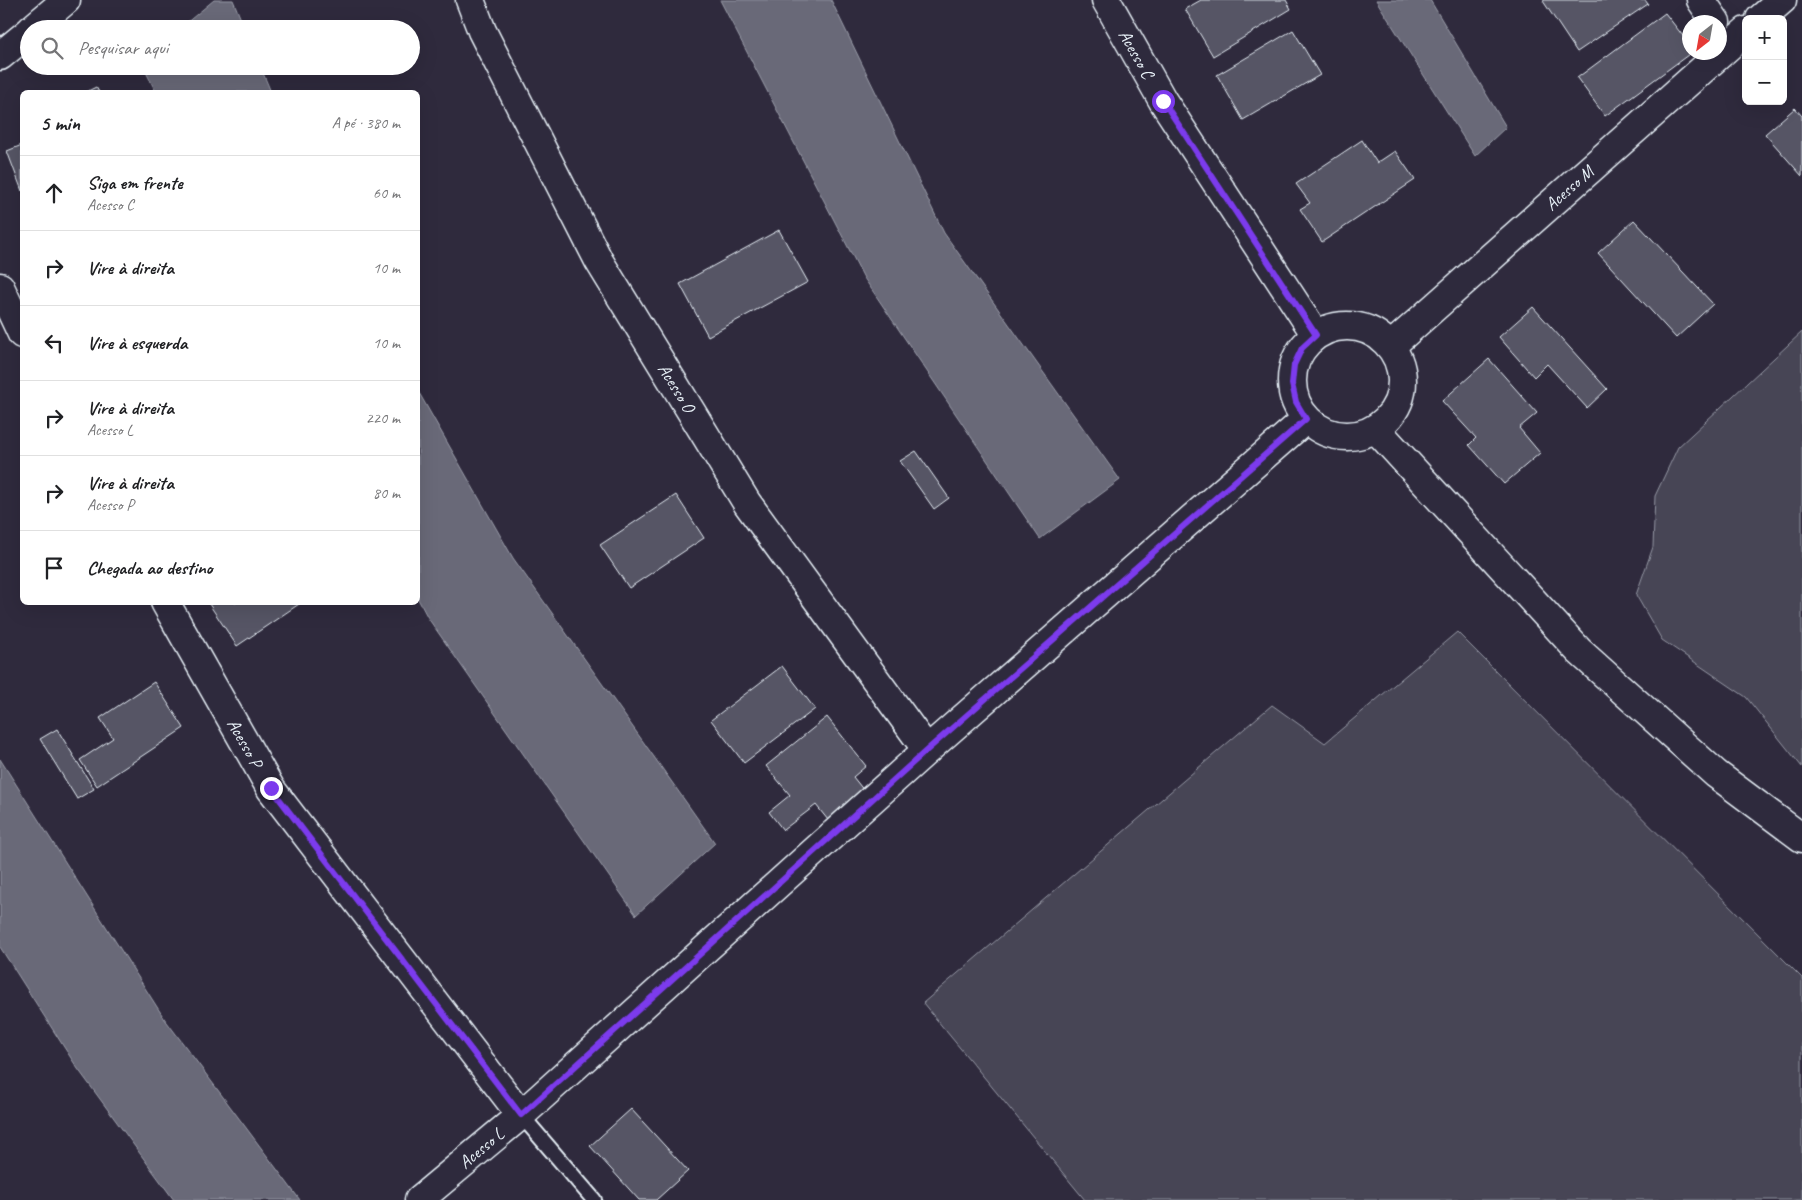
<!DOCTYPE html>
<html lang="pt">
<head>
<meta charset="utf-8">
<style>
	:root { --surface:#fff; --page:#f2f2f2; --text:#202124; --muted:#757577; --line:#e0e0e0 }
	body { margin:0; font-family:Caveat,sans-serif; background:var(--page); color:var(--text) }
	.controls { position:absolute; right:15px; top:15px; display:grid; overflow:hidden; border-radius:8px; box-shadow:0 5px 20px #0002 }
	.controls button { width:45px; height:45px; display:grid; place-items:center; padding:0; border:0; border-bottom:1px solid var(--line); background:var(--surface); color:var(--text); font:25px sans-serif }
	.compass { position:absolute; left:1682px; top:15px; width:45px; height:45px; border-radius:50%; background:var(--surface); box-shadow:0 5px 20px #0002; rotate:211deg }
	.stop { position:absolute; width:15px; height:15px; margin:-11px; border:4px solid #7c3aed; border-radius:50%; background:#fff }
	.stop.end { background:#7c3aed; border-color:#fff; box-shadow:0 1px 5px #0008 }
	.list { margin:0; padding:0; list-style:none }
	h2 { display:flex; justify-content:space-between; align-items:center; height:65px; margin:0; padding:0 20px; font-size:21px }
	h2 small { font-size:16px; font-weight:400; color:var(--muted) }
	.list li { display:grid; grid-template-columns:32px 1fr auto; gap:15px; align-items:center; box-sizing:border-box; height:75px; padding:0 20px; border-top:1px solid var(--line) }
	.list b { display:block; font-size:19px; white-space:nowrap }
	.list p { margin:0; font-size:16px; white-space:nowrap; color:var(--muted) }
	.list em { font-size:16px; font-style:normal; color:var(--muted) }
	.icon { flex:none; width:28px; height:28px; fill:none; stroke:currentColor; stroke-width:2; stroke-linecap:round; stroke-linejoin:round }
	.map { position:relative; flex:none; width:1802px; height:1200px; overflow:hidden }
	.search { position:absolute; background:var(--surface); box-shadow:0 5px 20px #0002; left:20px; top:20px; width:400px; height:55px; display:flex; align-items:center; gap:12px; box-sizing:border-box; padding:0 18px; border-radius:28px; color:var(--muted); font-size:19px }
	.panel { position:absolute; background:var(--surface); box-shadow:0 5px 20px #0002; left:20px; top:90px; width:400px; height:515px; border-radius:8px }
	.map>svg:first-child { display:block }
</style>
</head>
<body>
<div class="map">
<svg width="1802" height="1200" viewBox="0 0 1802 1200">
	<rect width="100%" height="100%" fill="#2f2a3d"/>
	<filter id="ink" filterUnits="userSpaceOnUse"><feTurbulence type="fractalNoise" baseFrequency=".02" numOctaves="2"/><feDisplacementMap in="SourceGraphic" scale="10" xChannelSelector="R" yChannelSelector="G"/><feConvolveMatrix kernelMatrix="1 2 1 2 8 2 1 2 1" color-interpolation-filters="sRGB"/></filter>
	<g filter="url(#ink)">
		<path fill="#464455" stroke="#979aa6" d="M1802,332V767L1746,697L1662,640L1636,595L1653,547L1655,496L1678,447Z
			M1457,632L1802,978V1200H1085L923,1003L1272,705L1325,743Z"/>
		<path fill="#696978" stroke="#9c9fab" d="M214,0H233L245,29H179Z
			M720,0H831L944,233L1120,480L1040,539L864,278Z
			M1376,0H1430L1506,127L1475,156Z
			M143,66H260L271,92H156Z
			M418,391L513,558L715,843L636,915L428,618L418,599Z
			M0,759L164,1018L300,1200H174L78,1069L0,947Z"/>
		<path fill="#575565" stroke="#e8f1f8" d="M1201,0H1286L1291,9L1213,56L1185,9Z
			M1545,0H1645L1648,4L1577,52L1543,1Z
			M1665,13L1690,45V52H1692L1605,116L1577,78Z
			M1293,30L1320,75L1243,120L1217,75Z
			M96,87L99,92H86Z
			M1795,108L1802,116V176L1765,134Z
			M1362,140L1377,163L1395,151L1415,180L1322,242L1300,209L1310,203L1296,184Z
			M22,145V191L7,151Z
			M1634,220L1713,304L1676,338L1598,253Z
			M779,230L808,282L708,336L680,284Z
			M1533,307L1607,389L1587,408L1547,364L1534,377L1499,337Z
			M1489,359L1537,413L1519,428L1540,453L1504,484L1469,445L1476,438L1442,401Z
			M916,451L949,498L934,509L900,461Z
			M676,495L704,538L629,588L600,545Z
			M211,602H302L237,646L209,604Z
			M782,666L815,709L744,763L711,720Z
			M154,682L184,728L97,786L80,760L113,738L100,718Z
			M827,717L866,766L853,777L865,792L828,820L816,805L783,830L769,812L790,795L766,766Z
			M57,729L94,789L77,799L40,739Z
			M631,1109L688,1171L656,1200H639L590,1146Z"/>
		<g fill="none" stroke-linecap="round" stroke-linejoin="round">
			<defs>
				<path id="service" d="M521,1115L594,1200"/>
				<g id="minor">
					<path id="s1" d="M470,0L482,31L599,261L747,503L927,750"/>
					<path id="s2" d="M1106,0L1163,101L1316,335"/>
					<path d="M1701,0L1716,22"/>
					<path d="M1760,19L1782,0"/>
					<path d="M32,29L66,0"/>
					<path d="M0,56L29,32"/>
					<path d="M0,287L22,334"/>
					<circle cx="1347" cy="381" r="55"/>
					<path id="s3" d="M1391,346L1746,31"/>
					<path d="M1376,429L1579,651L1716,774L1802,838"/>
					<path id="s4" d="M165,602L271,789L521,1115"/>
					<path id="s5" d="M419,1200L521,1115L927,750L1306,419"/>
				</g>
			</defs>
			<use href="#service" stroke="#e8f1f8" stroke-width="18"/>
			<use href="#minor" stroke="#e8f1f8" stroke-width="31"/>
			<use href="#service" stroke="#2f2a3d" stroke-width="14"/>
			<use href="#minor" stroke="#2f2a3d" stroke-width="28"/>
		</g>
	</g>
	<g fill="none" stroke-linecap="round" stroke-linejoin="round" filter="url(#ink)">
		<path stroke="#7c3aed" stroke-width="6" d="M271,788L521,1115L927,750L1306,419L1296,402L1292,384L1294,365L1302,348L1316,335L1163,101"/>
	</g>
	<g text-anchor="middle" stroke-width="5" stroke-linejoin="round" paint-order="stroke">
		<g font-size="18" fill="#e8f1f8" stroke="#2f2a3d">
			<text dy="6" stroke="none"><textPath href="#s2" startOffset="62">Acesso C</textPath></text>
			<text dy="6" stroke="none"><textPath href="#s3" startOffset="238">Acesso M</textPath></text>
			<text dy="6" stroke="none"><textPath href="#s1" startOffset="440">Acesso O</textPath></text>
			<text dy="6" stroke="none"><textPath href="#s4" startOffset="162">Acesso P</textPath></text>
			<text dy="6" stroke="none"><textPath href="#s5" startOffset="81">Acesso L</textPath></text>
		</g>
	</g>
</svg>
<div class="controls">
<button>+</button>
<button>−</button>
</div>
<svg class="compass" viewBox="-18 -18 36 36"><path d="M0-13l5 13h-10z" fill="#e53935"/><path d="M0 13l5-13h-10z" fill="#757577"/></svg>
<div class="stop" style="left:1163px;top:101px"></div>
<div class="stop end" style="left:271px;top:788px"></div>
<div class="search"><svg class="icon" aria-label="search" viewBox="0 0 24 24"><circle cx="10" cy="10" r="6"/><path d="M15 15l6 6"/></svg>Pesquisar aqui</div>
<section class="panel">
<h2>5 min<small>A pé · 380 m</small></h2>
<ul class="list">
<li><svg class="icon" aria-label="ahead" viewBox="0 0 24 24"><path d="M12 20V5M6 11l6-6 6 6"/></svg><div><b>Siga em frente</b><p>Acesso C</p></div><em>60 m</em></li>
<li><svg class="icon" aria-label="right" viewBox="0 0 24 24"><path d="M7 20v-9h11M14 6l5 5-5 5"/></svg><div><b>Vire à direita</b></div><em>10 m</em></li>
<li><svg class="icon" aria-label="left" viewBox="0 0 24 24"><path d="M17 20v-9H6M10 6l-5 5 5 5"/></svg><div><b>Vire à esquerda</b></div><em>10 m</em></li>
<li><svg class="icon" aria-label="right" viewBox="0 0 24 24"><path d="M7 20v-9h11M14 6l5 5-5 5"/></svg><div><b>Vire à direita</b><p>Acesso L</p></div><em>220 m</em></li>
<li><svg class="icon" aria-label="right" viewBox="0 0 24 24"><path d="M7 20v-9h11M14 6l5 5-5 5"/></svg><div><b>Vire à direita</b><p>Acesso P</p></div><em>80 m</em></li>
<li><svg class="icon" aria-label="arrive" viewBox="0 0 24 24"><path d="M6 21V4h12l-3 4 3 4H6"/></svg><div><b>Chegada ao destino</b></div></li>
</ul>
</section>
</div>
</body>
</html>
